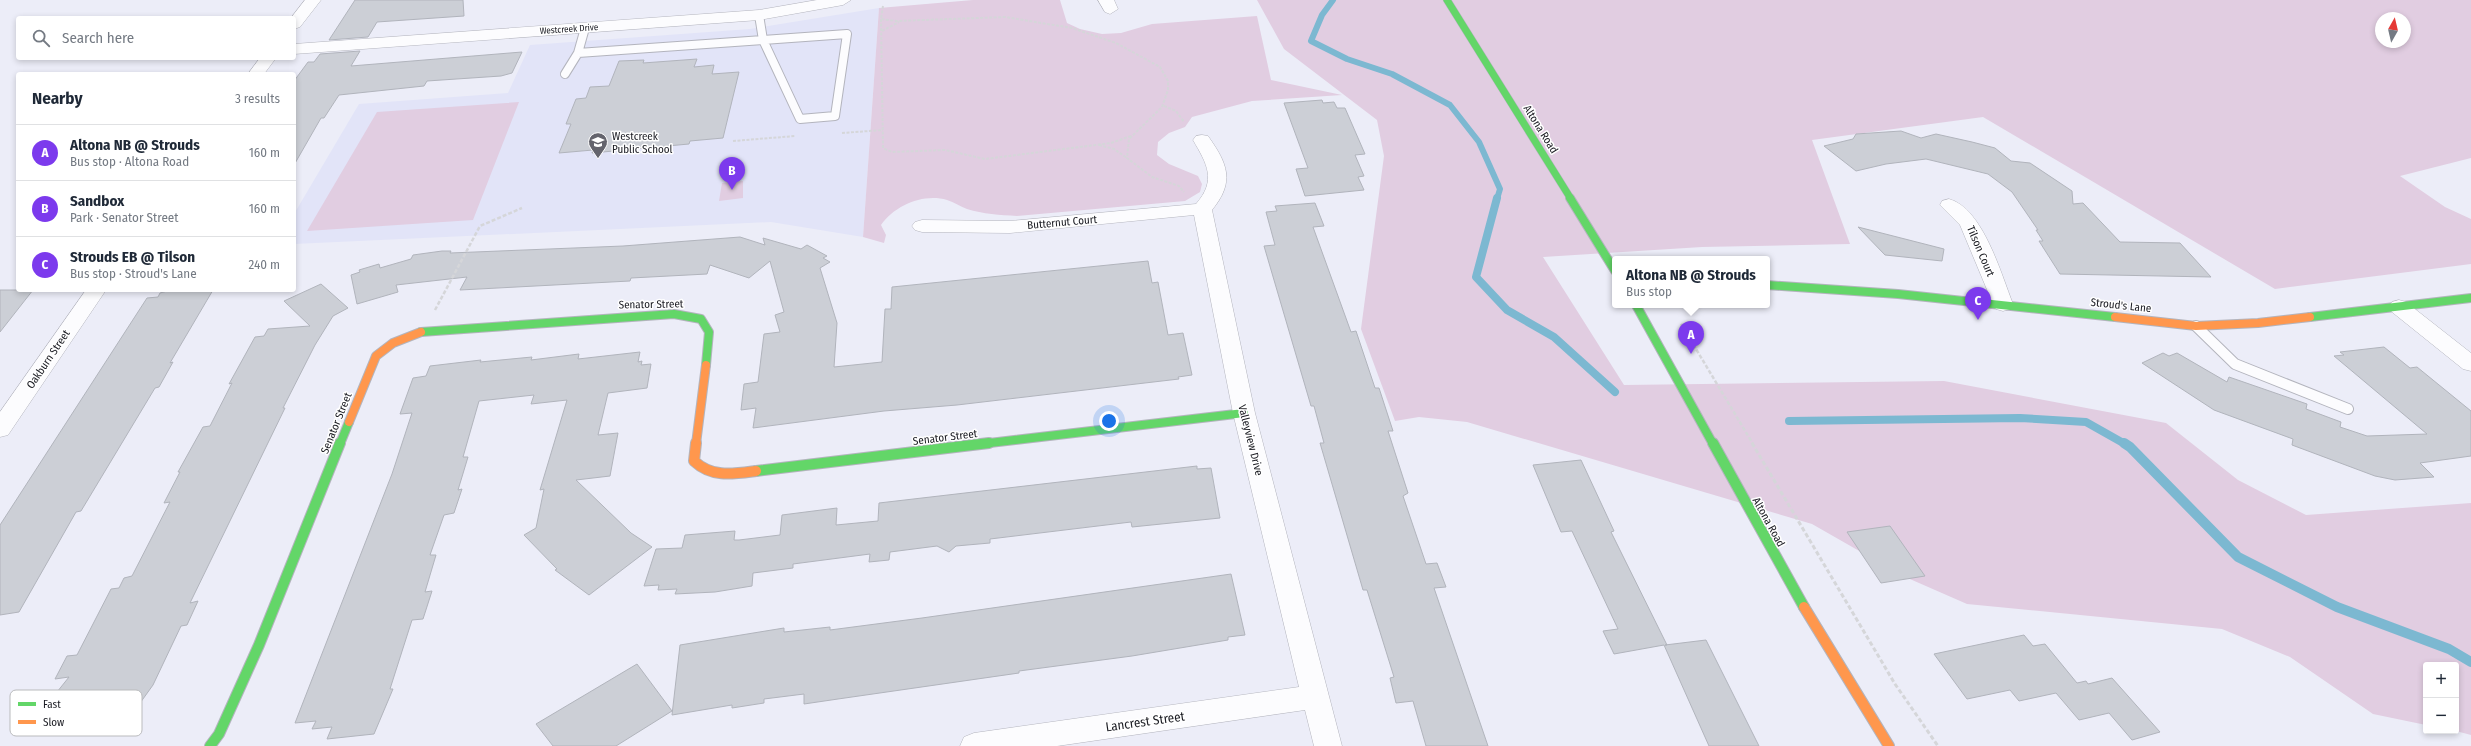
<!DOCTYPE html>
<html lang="en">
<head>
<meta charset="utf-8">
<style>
	:root { --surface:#fff; --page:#f6f6f7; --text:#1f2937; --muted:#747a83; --line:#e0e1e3; --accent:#7c3aed }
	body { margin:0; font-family:"Fira Sans Condensed",sans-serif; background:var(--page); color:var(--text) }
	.controls { position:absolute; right:12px; bottom:12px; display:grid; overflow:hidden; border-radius:4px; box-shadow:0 2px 6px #0003 }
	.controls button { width:36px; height:36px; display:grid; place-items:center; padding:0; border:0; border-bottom:1px solid var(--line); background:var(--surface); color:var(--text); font:20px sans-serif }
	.compass { position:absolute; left:2375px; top:12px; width:36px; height:36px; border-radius:50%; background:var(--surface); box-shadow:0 2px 6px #0003; rotate:8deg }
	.you { position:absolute; left:1109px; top:421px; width:14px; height:14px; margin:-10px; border:3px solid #fff; border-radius:50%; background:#1a73e8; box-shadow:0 0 0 6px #1a73e833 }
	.badge { display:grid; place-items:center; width:26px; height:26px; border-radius:50%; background:var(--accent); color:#fff; font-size:13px; font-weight:700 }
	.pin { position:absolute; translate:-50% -33px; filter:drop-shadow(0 1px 2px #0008) }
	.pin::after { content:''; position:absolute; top:21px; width:14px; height:12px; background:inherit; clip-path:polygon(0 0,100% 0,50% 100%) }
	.popup { position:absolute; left:1612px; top:256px; width:158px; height:52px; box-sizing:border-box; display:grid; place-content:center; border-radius:4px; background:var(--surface); filter:drop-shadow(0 1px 3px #0005); font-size:13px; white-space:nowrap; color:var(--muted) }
	.popup b { font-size:15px; color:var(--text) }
	.popup::after { content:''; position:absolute; left:50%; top:100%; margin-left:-8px; border:8px solid transparent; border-top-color:var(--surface) }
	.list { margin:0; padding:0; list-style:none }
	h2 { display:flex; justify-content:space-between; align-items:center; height:52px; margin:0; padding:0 16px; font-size:17px }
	h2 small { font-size:13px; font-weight:400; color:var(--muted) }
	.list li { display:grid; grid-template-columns:26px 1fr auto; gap:12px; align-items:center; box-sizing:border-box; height:56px; padding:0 16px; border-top:1px solid var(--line) }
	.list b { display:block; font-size:15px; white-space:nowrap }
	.list p { margin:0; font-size:13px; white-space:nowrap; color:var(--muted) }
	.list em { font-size:13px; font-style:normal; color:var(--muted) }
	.icon { flex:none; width:22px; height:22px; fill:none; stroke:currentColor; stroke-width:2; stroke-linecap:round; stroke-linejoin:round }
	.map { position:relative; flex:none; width:2471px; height:746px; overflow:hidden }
	.search { position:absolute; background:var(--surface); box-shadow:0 2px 6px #0003; left:16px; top:16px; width:280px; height:44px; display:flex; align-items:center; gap:10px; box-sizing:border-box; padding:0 14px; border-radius:4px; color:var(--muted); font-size:15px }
	.panel { position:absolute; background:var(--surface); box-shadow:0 2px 6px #0003; left:16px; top:72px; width:280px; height:220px; border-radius:4px }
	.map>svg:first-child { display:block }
</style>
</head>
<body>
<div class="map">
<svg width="2471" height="746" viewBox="0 0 2471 746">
	<rect width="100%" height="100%" fill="#ecedf8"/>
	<path fill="#e2e4f8" d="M879,8L863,237L771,222L294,244V214L359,104L508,93L530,45L750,29Z"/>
	<path fill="#e1cde1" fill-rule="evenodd" d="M973,0H1060L1067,23L1080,29L1102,34L1121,33L1152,24L1257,16L1271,80L1342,95L1252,101L1192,117L1185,127L1169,133L1158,142L1157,155L1169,164L1198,176L1202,184L1200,192L1185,201L1017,216C1000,215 983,214 967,209C961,207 954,202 947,200C924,193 895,205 881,225L886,235L884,243L863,237L879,8Z
		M1257,0H2471V158L2400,176L2445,207L2471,219V264L2275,289L1983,117L1812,140L1850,244L1702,247L1543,257L1624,385L1944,381L2166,423L2238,480L2306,515L2471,503V735L2456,731V665H2426V725L2373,714L2290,657L2222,629L1967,604L1903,576L1812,524L1467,422L1419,417L1395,421L1361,329L1384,156L1377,120L1284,49ZM2381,18H2405V42H2381Z
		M519,102L473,220L307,231L377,112Z
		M743,181V198L719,201L722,183Z"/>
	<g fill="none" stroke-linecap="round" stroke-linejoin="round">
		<path stroke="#7cb8d1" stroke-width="6" d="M1333,0L1322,15L1311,41L1347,59L1392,74L1450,105L1479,142L1500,189L1497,199"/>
		<path stroke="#7cb8d1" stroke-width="8" d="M1497,198L1476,277L1507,310L1554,337L1615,392
			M1789,421L2020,418L2086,422L2125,444"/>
		<path stroke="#7cb8d1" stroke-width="10" d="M2124,443L2130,447L2238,557L2337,607L2449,649L2471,662"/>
	</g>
	<path fill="#cccfd6" stroke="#b1b4bc" d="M355,0H463L464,16L377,22L368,37L329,40Z
		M360,51L351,66L522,52L512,73L501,76L427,81L424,86L339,95L324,118H321L294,165V81L308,62H314L320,54Z
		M697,59L694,67L714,65L712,74L739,72L723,138L690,141L689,144L592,153L593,150L559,153L571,124H566L576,99L586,98L590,87L609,86L619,61L644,60L643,63Z
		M1322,100L1323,103L1334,102L1337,108H1345L1365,154L1355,155L1364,176L1358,177L1364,190L1305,196L1296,169L1308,168L1284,103Z
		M1901,131L1921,138L1936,134L1972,142L1995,148L2011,161L2030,163L2072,191L2073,204L2083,203L2120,242L2180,243L2211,277L2060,274L2039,241H2043L2036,230H2038L2012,192L1988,174L1926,159L1886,164L1856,171L1824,146L1853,139L1856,134Z
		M1315,203L1324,226L1313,227L1351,332L1356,331L1375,388H1379L1393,431H1388L1408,493L1403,496L1426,564L1437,563L1446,587L1434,588L1488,746H1426L1413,701L1396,703L1390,678L1394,677L1367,590H1363L1320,443H1324L1314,406H1311L1264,246L1275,245L1266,212L1277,211L1275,206Z
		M1858,227L1944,249L1942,261L1885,255Z
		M740,237L765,245L763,238L801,249L807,245L827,256L823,258L830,262L820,268L837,323L834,367L882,362L885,309H891L892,287L1148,261L1152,283L1158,282L1168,335L1183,333L1192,375L1178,377L1179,379L957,405L884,411L753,428L756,408L741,410L744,384L758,382L764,334L780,332L775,315L784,312L770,261L749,278L710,265L707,274L631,278L630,281L460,290L467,277L396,285L398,292L357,304L351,275L360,272L359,270L379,264L380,268L411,259L413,255L442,251H451L450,253L623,246Z
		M321,284L348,308L333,316L315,345L283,408H285L190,603L198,601L187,625L181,626L153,685L125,724L33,722L69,677L55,679L67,656L77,655L111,589L119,588L124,578L132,576L170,502L164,503L180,472H178L203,427L210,426L232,383L229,384L255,337L264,336L268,329L310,326L284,301Z
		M0,290H33L0,332Z
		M171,290H213L170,363L173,362L159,387L155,388L81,511L76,512L19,612L0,615V525L147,298L158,297L160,293Z
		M2384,347L2410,368L2417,367L2471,411V456L2420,463L2434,477L2395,480L2375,476L2292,445L2293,439L2214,410L2142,363L2163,353L2169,356L2177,353L2227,382L2229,377L2307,404L2306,409L2341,422L2340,427L2367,436L2427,434L2334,356L2344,355L2340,352Z
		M640,352L638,362L642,361L641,365L651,364L647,388L608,393L598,435L618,433L610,476L576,480L631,533L652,547L589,595L555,570L557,569L524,535L536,528L544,489L540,490L567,400L531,404L534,395L479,401L463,457H468L458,490L462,489L454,513L444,515L430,555H436L425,592L432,591L423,619L412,620L390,689H393L374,734L327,739L332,727L312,729L316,721L295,723L392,474L412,413L400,414L413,378L426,376L430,366L481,360L480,362L532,357L531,360L579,354L578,359Z
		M1581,460L1614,531L1611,532L1667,645H1665L1706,640L1759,746H1709L1664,645L1614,654L1603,631L1618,629L1572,531L1561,532L1533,465Z
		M1197,466V469L1211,468L1220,518L1132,527L1131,522L990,539V543L956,546L949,552L937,546L890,552L889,560L869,562L870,554L793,564V568L753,573L752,586L715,592L675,594L677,589L658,590L659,585L644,586L656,549L682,548L685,535L735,531L734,540H739L780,535L782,515L837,508L836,525L878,521L879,503Z
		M1890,526L1925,576L1881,583L1847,532Z
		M1231,574L1245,635L1228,637V640L1132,656L1019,671V673L838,699L804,704V694L764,699V703L732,708V705L672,715L680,645L784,628V632L830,627V630L922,618Z
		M2024,635L2033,646L2045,644L2077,683L2086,681L2088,684L2112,678L2160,732L2132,740L2109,713L2079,720L2056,693L2019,701L2010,690L1967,699L1934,654Z
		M637,664L672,711L616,746H553L536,724Z"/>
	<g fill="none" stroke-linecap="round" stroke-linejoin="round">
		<defs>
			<path id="lane-far1" d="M759,15L763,40
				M585,28L578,53L763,40
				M847,34L835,116L800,119L763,40Z
				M565,74L578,53"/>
			<path id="lane" d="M2196,326L2235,364L2348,409"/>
			<path id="street" d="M305,0H321L300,27L294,29V18H291Z
				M817,0H851L843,5L759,20L294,54V44L759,10Z
				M1098,0H1114L1118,9L1110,14L1105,12Z
				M260,58H276L264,74H248Z
				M1202,135L1208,136C1228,164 1235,182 1212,210L1255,413L1342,746H1314L1305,710L1057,746H960L964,737L974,733L1299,687L1233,413L1194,215L1010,233L922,232L915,230L912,226L915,222L922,220L1010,221L1196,204C1217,180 1207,164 1193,140L1196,136Z
				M1949,199C1983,208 2001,274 2013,304L2010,309L2003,311L1996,309L1993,304L1960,225L1940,205L1942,201Z
				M86,290H106L8,435L0,437V412Z
				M2399,300L2406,302L2471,353V371L2463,369L2392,312L2389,307L2392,302Z"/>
			<path id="fast-far2" d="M1447,0L1571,199"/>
			<path id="fast-far1" d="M1570,198L1615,271
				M1767,285L1898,294L2115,317
				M1636,305L1713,444
				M2310,317L2471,298
				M421,332L674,314L701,319L709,332L706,365
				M340,444L349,422
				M981,444L1244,413"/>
			<path id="fast" d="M1713,443L1804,607
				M756,471L989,443
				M210,746L219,734L259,645L340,443"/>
			<path id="slow-far1" d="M2115,317L2196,326L2258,323L2310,317
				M349,422L376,356L393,343L421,332
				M696,444L706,365"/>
			<path id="slow" d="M696,443L694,461C712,478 733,474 756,471
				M1804,607L1889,746"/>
		</defs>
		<use href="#lane-far1" stroke="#b3b4bd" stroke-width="10"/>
		<use href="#lane" stroke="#b3b4bd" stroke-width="12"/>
		<use href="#street" stroke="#b3b4bd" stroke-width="1"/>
		<use href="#fast-far2" stroke="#b3b4bd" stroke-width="8"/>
		<use href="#fast-far1" stroke="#b3b4bd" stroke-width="10"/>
		<use href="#fast" stroke="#b3b4bd" stroke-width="12"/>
		<use href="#slow-far1" stroke="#b3b4bd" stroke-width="10"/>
		<use href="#slow" stroke="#b3b4bd" stroke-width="12"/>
		<path stroke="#d5d6d9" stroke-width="2" stroke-dasharray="3 1.5" stroke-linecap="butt" d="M883,6L881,19L896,21L1005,17L1072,28L1116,43L1160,67L1168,81V90L1162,107L1129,139L1127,158L1152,177L1179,186L1184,192
			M881,19L883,148L892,152L945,150L985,159L1111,143L1131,136
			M882,31L899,22
			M1164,106L1176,111L1184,122
			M842,133L883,130
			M733,141L795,136
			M1099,145L1114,149L1127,158"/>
		<path stroke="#d5d6d9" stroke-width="2.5" stroke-dasharray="4 2" stroke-linecap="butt" d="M435,310L480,226L522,208
			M1681,324L1753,444"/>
		<path stroke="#d5d6d9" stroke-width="3" stroke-dasharray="4.5 2.5" stroke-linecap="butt" d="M1752,443L1895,684L1938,746"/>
		<use href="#lane-far1" stroke="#fcfcfe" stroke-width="8"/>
		<use href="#lane" stroke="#fcfcfe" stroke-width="10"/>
		<use href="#street" fill="#fcfcfe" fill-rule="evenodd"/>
		<use href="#fast-far2" stroke="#63d668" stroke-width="7"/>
		<use href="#fast-far1" stroke="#63d668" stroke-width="8"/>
		<use href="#fast" stroke="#63d668" stroke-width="10"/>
		<use href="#slow-far1" stroke="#ff974d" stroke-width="8"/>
		<use href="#slow" stroke="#ff974d" stroke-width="10"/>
	</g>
	<defs>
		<symbol id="school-pin" viewBox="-11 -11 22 30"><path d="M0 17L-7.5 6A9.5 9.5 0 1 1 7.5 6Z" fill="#64646d" stroke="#fff"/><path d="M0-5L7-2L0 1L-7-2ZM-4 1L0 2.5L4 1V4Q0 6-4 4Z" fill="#fff"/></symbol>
	</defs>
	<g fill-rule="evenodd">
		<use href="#school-pin" x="587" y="131" width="22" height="30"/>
	</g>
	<g text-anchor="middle" stroke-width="3" stroke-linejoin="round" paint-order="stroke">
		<g font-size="9" fill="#1a1b22" stroke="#fff">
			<text transform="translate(569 29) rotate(-4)" y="3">Westcreek Drive</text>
		</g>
		<g font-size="11" fill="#1a1b22" stroke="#fff">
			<text transform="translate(1541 129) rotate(58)" y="4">Altona Road</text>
			<text transform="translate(1062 222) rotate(-5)" y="4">Butternut Court</text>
			<text transform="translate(1981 251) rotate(67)" y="4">Tilson Court</text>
			<text transform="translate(651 304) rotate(-1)" y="4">Senator Street</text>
			<text transform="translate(2121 305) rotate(6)" y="4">Stroud's Lane</text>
			<text transform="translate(48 359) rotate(-56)" y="4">Oakburn Street</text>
			<text transform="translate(336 423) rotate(-68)" y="4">Senator Street</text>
			<text transform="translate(945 437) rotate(-7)" y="4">Senator Street</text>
			<text transform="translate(1251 440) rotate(76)" y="4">Valleyview Drive</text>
			<text transform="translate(1769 522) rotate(61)" y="4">Altona Road</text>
		</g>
		<g font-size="11" fill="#1a1b22" stroke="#fff" text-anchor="start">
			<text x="612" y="140">Westcreek<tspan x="612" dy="13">Public School</tspan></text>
		</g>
		<g font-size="13" fill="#1a1b22" stroke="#fff">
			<text transform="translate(1145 721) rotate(-8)" y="5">Lancrest Street</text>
		</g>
	</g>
	<rect x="10" y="690" width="132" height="46" rx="6" fill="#fff" stroke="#babbbd" stroke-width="1"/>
	<rect x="18" y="702" width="18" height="4" fill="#63d668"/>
	<rect x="18" y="720" width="18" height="4" fill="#ff974d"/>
	<g font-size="11" fill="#1a1b22">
		<text x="43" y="708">Fast</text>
		<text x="43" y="726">Slow</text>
	</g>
</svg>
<div class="controls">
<button>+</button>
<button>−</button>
</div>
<svg class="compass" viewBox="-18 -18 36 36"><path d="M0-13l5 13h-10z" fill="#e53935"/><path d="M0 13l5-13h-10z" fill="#747a83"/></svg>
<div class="you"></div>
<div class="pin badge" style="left:1691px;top:354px">A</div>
<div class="popup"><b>Altona NB @ Strouds</b>Bus stop</div>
<div class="pin badge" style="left:732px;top:190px">B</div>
<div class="pin badge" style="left:1978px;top:320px">C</div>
<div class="search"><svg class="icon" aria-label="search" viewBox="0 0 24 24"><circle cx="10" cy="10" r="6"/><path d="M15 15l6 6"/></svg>Search here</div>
<section class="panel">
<h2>Nearby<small>3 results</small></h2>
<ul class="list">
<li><span class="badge">A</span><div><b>Altona NB @ Strouds</b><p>Bus stop · Altona Road</p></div><em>160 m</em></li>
<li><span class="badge">B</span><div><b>Sandbox</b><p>Park · Senator Street</p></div><em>160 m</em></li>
<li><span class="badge">C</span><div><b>Strouds EB @ Tilson</b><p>Bus stop · Stroud's Lane</p></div><em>240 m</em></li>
</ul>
</section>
</div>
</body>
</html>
